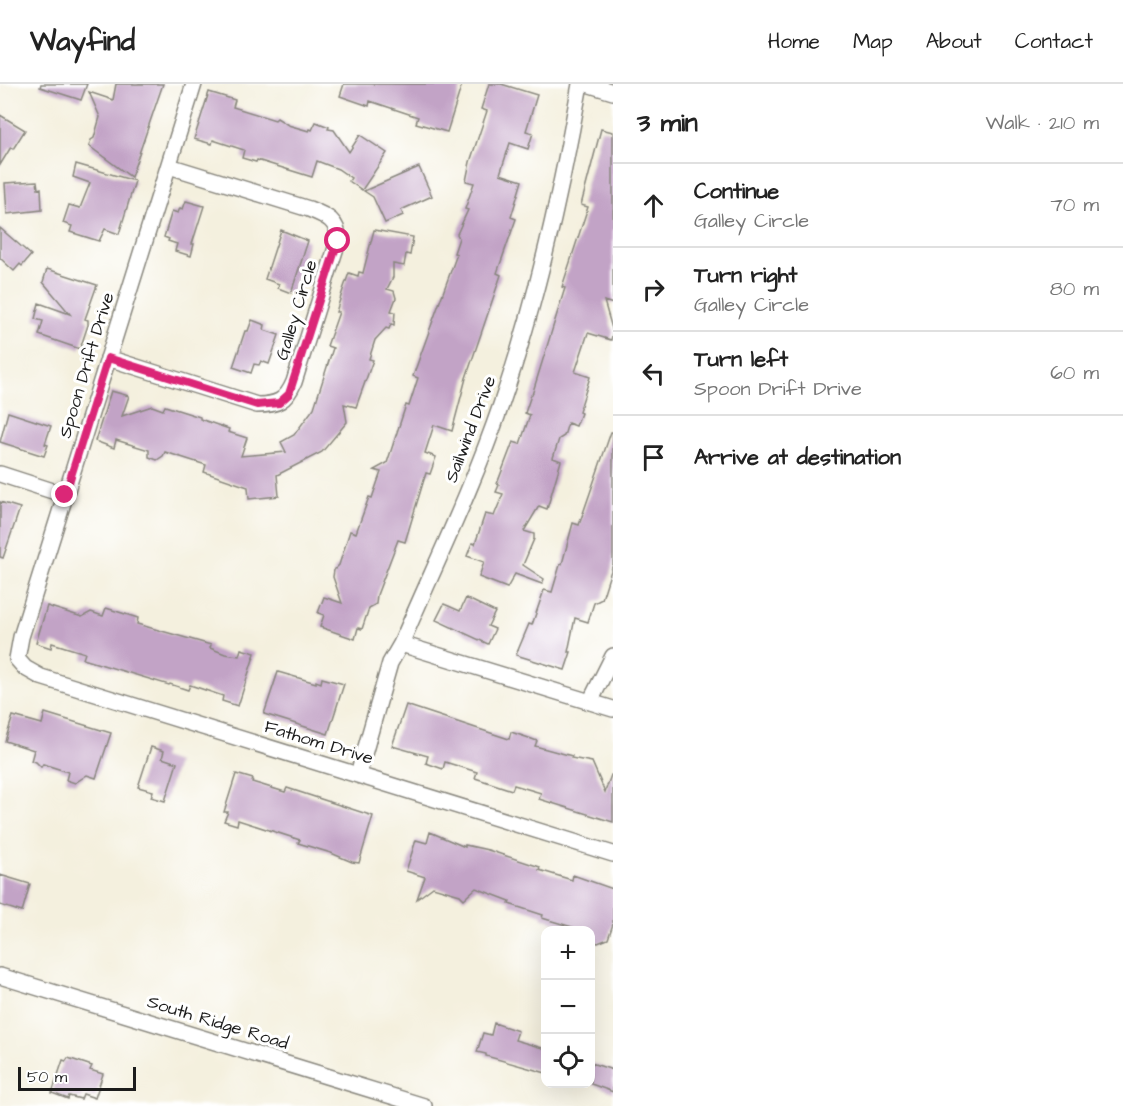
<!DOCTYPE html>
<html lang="en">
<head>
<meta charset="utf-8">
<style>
	:root { --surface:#fff; --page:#f6f6f6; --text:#222; --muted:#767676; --line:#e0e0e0 }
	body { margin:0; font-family:"Architects Daughter",sans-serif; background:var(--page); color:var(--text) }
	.controls { position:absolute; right:18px; bottom:18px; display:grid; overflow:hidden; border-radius:12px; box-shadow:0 6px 24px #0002 }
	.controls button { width:54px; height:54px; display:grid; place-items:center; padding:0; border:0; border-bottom:2px solid var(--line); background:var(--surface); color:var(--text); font:30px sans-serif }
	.scale { position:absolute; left:18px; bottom:15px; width:118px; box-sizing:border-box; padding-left:6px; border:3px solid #1c1c1c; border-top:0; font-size:16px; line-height:21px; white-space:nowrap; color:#1c1c1c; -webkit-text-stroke:4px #fff; paint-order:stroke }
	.stop { position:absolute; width:18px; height:18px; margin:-14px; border:4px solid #db2777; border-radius:50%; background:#fff }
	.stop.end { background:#db2777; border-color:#fff; box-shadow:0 2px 6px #0008 }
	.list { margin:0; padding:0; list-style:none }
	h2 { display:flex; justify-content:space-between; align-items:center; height:78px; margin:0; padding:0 24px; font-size:26px }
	h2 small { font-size:20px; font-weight:400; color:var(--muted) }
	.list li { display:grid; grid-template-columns:39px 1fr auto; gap:18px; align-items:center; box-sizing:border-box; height:84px; padding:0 24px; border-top:2px solid var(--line) }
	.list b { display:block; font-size:22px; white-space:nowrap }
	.list p { margin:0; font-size:20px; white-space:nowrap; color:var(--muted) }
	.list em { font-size:20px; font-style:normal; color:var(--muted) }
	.icon { flex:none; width:33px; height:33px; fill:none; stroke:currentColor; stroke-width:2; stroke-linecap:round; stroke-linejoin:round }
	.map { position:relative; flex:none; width:613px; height:1022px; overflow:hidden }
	header { display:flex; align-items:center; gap:36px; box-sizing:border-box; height:84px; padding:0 30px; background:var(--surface); border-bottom:2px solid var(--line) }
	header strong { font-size:28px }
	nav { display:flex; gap:33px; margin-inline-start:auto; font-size:21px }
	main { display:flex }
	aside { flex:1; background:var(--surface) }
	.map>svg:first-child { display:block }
</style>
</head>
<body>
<header>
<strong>Wayfind</strong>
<nav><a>Home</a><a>Map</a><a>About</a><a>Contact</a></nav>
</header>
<main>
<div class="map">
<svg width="613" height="1022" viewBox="0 0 613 1022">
	<rect width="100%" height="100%" fill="#fff"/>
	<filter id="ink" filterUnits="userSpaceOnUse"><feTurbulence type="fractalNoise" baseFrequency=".0167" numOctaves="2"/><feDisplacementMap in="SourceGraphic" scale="12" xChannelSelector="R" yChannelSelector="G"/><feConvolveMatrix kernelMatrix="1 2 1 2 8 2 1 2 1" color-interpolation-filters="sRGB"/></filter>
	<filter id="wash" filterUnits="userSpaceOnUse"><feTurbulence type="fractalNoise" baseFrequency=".008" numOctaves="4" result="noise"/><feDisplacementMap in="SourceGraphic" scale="24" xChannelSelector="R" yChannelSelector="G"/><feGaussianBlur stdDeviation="1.35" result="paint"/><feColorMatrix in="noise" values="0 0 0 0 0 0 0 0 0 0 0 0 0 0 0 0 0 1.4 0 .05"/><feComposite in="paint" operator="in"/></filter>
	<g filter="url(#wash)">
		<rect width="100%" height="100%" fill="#f4f0de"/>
		<g id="blocks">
			<path fill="#c2a3c6" d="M41,0H87L81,16L40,3Z
				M116,0H163L131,93L89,62L91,56L94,54L100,33L89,8L113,16Z
				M344,0H462L447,48L416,39L418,33L370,17L369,22L340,12Z
				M489,0H501L537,11L526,47L533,49L528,65L510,59L500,90L522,97L511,133L516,135L497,189L501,191L466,294L452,347L434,341L425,369L436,373L430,390L426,389L405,458L398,456L377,511L376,520L369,524L362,545L358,544L355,555L320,543L324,531L318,529L324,513L342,519L333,493L334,486L339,481L350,447L356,449L369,413L372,414L381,388L374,386L387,379L406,321L409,322L418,294L413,292L457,170L454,169L459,154L457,150L468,126L465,125L474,99L466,97L470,78L487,27L481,25Z
				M209,8L235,16L233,23L275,36L277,34L288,41L309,47L310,45L312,46L316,38L329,43L328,45L334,46L349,68L360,51L387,69L362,106L349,97L351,94L338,85L317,77L312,93L257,76L256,78L242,74L244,66L213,56L212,60L194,55Z
				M0,31L25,46L13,65L11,63L0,81Z
				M601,45L613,48V220L604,217L613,248L611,256L588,249L575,288L590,293L579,328L581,329L576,342L568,339L564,352L559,355L553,374L561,377L547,425L539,422L524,447L534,450V455L523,481L544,495L542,500L515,490L507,504L479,493L484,478L467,472L472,459L475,460L485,430L494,432L503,410L496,408L499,401L497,400L513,358L520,360L530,331L525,329L531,311H532L565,204L562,203L588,123L581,121Z
				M76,80L135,97L119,150L105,145L99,157L70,148L72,142L63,139L69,121L80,124L90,99L73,93Z
				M419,83L432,112L401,126L403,131L385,139L373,113L364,107Z
				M37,97L38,105L41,104L42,126L7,130L5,99Z
				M186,117L204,122L192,160H194L191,172L175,167L177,160L168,157L169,155L164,153L172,127L178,129L180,124L183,125Z
				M0,144L31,171L22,182L20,180L14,187L0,174Z
				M281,146L308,157L291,209L278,204L279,200L265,195Z
				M374,146L413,153L410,171L406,170L404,182L393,180V193L387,205L394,207L396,214L391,227L395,228L394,241L391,240L389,245L386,244L375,256L369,275L373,276L356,323L344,320L347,338L322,368L277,391L279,412L249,415L248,403L204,388L206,381L165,368L163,372L157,376L149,373V366L116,356L114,364L95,357L111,307L129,312L122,332L152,322L163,326L165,322L200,333V335L229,345L228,348L247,354L241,372L286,368L281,358L294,351L314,324L333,264L327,262L339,228H336L343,206L349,189L358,192L359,188L363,189Z
				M47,185L97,201L85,235L88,236V241L80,265L39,251L43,237L35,235L39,219L70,230L43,198Z
				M252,236L265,241L264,246L279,251L269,280L261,277L259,281L254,280L251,289L233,283L245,247H248Z
				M8,328L51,342L45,360L48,361L44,372L0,358Z
				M611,348H613V480L602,515L594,519L588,538L575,534L568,568H571L565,586L516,571L529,540L532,541L544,506L552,508L560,481L562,480L573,439L579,441Z
				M0,418L20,424L3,474L0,473Z
				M466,514L495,528L488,542L495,545L488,560L436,536L444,520L460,527Z
				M47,522L82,533L91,528L103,532L106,524L138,534L137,540L211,561L210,564L225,570L239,572L241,565L255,569L238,622L222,617L223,612L190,601L188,606L170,600L169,601L83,575L85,569L52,559L51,564L36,559Z
				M278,588L316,599V597L321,599L322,594L344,600L328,650L264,630Z
				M406,621L509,655L511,648L529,654L537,657L535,662L572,672L571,674L592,678L605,708L611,691H613V738L539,715L541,709L514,701L512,706L475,694L477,688L445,678L443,685L426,679L428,672L392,662Z
				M45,629L111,649L96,694L87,691L75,699L66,696L68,688L43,680L41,683L36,678L31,677L34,666L5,657L13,632L42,640Z
				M151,663L164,667L162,674L177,679L165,717L151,713L153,707L138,703Z
				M236,690L253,695L252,698L285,708L287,704L373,732L359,779L352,778L331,769L298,759L300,756L238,736L237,741L224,737L228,728H224Z
				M430,748L465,763V761L488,766L540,783L539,786L572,796L573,791L613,805V840L608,855L598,859L591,857V846H582L542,834L543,831L509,820L510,817L476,804L464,815L460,811L433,803L417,815L425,793L406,787L416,756L427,759Z
				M0,791L30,800L22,828L0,821Z
				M494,939L518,947L515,956L546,965V989L486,972V970L477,968L483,949L491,951Z
				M68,974L92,982L90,986L103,990L95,1014L83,1010L81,1015L69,1012L68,1015L52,1009L63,976L66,977Z
				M591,979L613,986V1008L591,1000Z"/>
		</g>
	</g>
	<g filter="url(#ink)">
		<use href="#blocks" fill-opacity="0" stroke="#88867d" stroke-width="1.5"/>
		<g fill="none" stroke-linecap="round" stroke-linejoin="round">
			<defs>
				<path id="minor" d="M194,0L21,553L17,575L25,584L41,593L613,770
					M587,0L613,8
					M108,274L257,321C277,321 286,317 294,298L338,157C339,137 327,132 309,125L169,82
					M0,390L65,411
					M401,560L613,625
					M590,618L613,572
					M358,691L390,579L401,560C435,481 473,403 501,321C537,217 561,109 580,0
					M0,892L424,1022"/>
			</defs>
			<use href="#minor" stroke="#88867d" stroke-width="18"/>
			<use href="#minor" stroke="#fff" stroke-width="15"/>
		</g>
	</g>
	<g fill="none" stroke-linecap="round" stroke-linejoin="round" filter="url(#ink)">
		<path stroke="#db2777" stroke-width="8" d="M65,411L108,274L257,321L279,319L289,310L338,157"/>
	</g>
	<g text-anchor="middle" stroke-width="6" stroke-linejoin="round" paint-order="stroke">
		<g font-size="18" fill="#1c1c1c" stroke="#fff">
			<text transform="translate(296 226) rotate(-73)" y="6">Galley Circle</text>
			<text transform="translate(86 281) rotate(-73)" y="6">Spoon Drift Drive</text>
			<text transform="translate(470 345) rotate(-69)" y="6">Sailwind Drive</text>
			<text transform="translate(319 658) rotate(17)" y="6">Fathom Drive</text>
			<text transform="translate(218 938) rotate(17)" y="6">South Ridge Road</text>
		</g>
	</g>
</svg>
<div class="controls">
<button>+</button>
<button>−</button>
<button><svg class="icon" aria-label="locate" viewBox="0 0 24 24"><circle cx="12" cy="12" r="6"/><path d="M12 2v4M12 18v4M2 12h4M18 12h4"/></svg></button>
</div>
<div class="scale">50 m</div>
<div class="stop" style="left:338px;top:157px"></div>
<div class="stop end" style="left:65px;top:411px"></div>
</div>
<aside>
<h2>3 min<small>Walk · 210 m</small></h2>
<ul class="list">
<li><svg class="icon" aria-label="ahead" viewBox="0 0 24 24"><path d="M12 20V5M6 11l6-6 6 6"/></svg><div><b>Continue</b><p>Galley Circle</p></div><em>70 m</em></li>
<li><svg class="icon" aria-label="right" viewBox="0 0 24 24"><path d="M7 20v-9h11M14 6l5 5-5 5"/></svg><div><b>Turn right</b><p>Galley Circle</p></div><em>80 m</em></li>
<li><svg class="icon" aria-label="left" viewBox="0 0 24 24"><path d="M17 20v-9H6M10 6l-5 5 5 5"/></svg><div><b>Turn left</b><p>Spoon Drift Drive</p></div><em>60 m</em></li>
<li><svg class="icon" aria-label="arrive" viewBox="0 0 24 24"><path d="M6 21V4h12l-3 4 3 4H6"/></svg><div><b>Arrive at destination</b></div></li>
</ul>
</aside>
</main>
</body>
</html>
